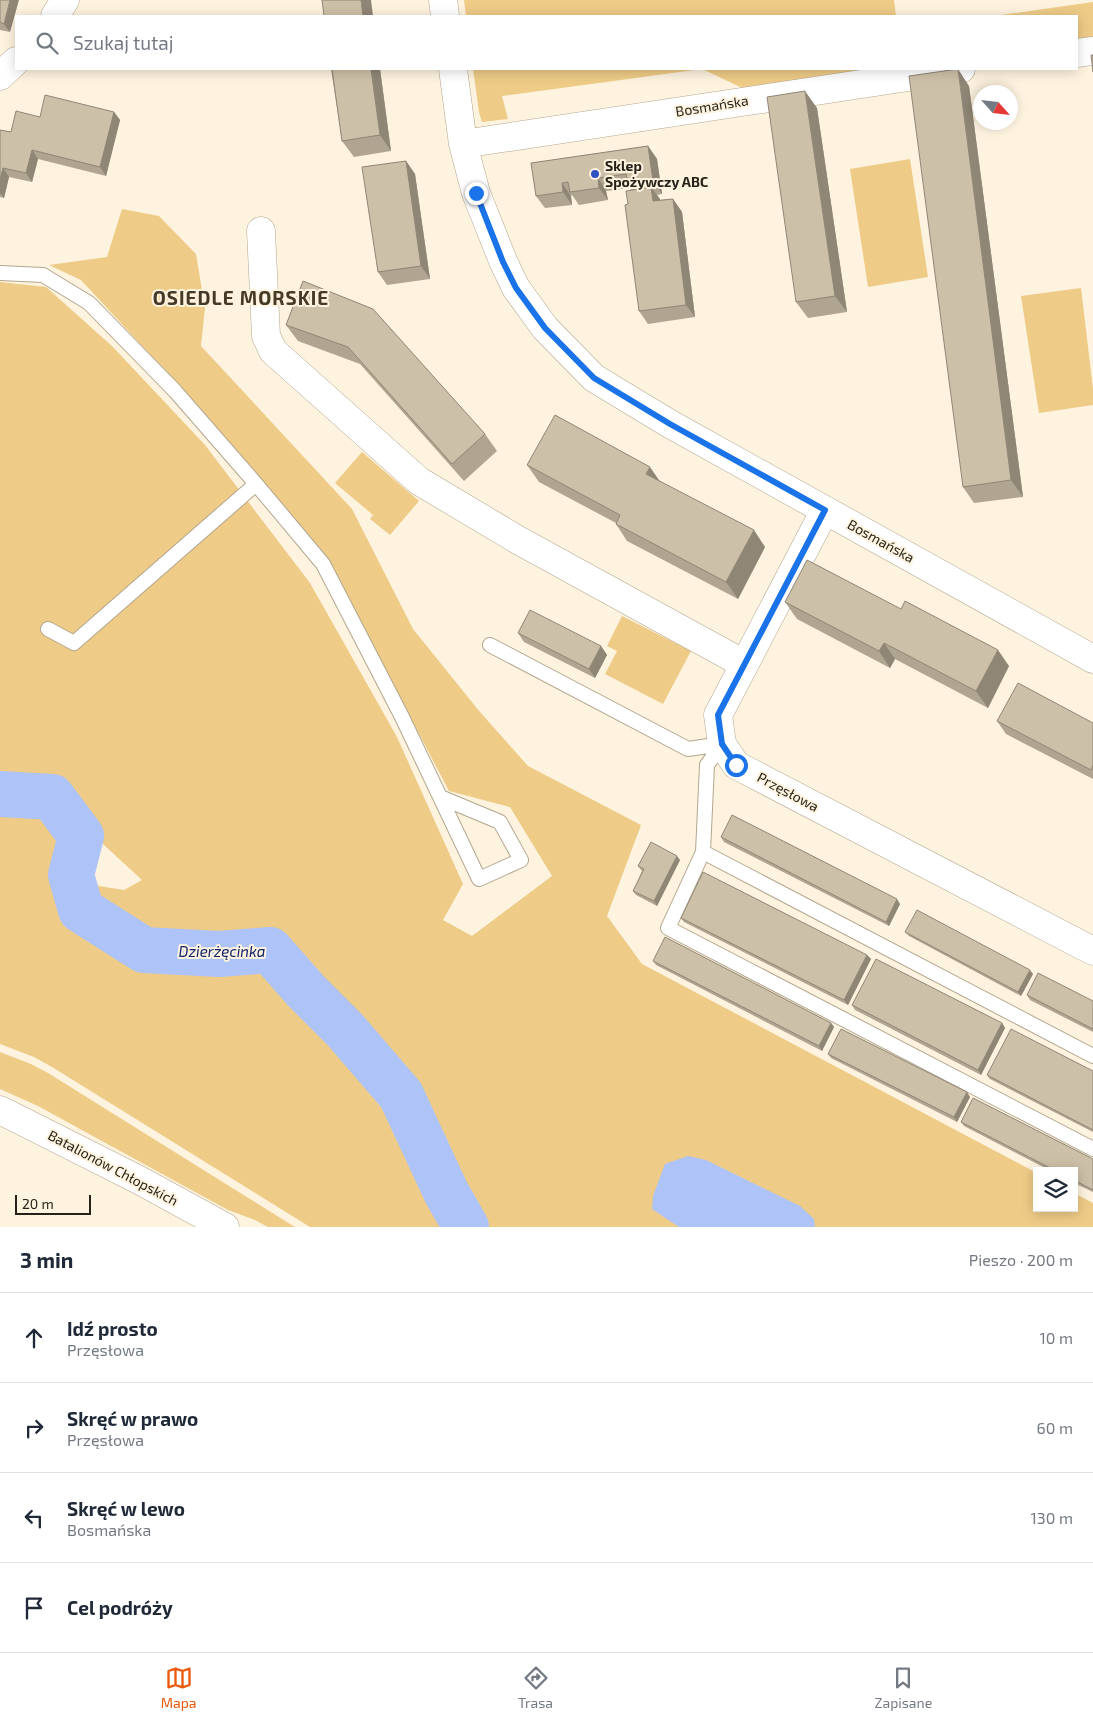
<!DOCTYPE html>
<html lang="pl">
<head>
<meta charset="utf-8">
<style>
	:root { --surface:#fff; --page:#f6f6f7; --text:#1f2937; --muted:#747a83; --line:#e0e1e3; --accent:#ea580c }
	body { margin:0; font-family:"Exo 2",sans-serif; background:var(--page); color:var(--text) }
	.controls { position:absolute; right:15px; bottom:15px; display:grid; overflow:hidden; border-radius:0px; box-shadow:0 2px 12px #0003 }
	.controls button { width:45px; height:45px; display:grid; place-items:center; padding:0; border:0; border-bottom:1px solid var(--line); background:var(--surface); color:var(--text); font:25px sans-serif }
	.compass { position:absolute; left:973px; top:85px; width:45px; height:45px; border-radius:50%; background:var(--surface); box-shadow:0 2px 12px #0003; rotate:117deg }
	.scale { position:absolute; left:15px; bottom:12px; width:76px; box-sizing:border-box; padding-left:5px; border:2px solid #272219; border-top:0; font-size:14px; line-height:18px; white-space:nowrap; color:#272219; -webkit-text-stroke:4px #fef3df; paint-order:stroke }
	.stop { position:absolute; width:15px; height:15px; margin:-11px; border:4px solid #1a73e8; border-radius:50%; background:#fff }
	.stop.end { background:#1a73e8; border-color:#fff; box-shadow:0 1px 5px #0008 }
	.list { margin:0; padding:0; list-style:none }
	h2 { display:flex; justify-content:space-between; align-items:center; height:65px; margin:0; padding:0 20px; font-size:21px }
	h2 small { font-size:16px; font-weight:400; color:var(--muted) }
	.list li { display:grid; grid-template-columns:32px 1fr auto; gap:15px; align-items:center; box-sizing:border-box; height:90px; padding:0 20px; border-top:1px solid var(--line) }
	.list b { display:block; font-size:19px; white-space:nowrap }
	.list p { margin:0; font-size:16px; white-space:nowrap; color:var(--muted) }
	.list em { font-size:16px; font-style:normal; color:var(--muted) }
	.icon { flex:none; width:28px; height:28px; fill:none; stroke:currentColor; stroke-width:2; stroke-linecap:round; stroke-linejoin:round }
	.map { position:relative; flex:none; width:1093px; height:1227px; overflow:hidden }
	.search { position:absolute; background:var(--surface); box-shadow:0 2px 12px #0003; left:15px; right:15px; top:15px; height:55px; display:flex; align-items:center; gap:12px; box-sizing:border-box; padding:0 18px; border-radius:0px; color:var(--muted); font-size:19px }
	.sheet { height:425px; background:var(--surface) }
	nav { display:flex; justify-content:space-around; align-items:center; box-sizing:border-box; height:70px; border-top:1px solid var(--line); background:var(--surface); font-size:14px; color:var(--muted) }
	nav a { display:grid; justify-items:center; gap:2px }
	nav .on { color:var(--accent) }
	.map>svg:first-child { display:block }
</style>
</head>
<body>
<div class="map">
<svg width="1093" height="1227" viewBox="0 0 1093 1227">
	<rect width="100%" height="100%" fill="#fef3df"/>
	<path fill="#eecb87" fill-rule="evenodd" d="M464,0H894L896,16H466Z
		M1093,2V38L1077,47V16H994Z
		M473,69H918L751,92L702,69L502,96L508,119L482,122L479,112Z
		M910,159L928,277L868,287L850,169Z
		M122,209L159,216L196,254L205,308L201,346L352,509L413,629L480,712L528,766L641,825L607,916L642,964L1037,1173V1208H1074V1193L1093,1203V1227H310L52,1067L34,1057L0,1044V282L46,287L112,346L205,445L310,583L397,737L463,884L443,920L472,936L552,876L510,807L449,791L331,566L182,389L81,280L49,265L107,257ZM91,833L142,880L124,890L99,886L86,872Z
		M1081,288L1093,389V405L1039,413L1021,296Z
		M362,452L419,501L390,535L370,519L373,515L335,483Z
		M622,616L691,651L663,704L605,674L617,651L607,646Z
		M0,1052L31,1064L48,1073L295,1227H268L255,1220L228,1210L38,1106L0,1089Z"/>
	<path fill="#aec4f8" d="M688,1156L706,1160L800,1206L814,1219L815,1227H679L652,1209L653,1196L665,1164Z"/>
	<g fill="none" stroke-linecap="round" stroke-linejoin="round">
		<path stroke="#aec4f8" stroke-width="46" d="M0,794L52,797L81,836L71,875L81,910L144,950L219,954L270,950L306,991L345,1030L401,1095L446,1192L466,1227"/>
		<defs>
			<path id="lane" d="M0,273L43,275L89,303L175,391L256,484L323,564L402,717L479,879L521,860L500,822L440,797
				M48,629L74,643L256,484
				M490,645L688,749L722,744
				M703,852L707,765L722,744
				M1093,1056L703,852L668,928L1093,1149"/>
			<path id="street" d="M443,0L445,16
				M55,16L65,0
				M1077,53L1093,51
				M453,69L463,144L476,193L503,261L516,288L545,328L594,378L670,424L1093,659
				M0,76L16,61
				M463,144L961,69
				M261,231L266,336L273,351L419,481L518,540L744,664
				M825,510L718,715L722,744L736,765L1093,951
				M0,1110L139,1180L225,1227"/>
		</defs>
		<use href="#lane" stroke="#b3a68e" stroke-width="16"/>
		<use href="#street" stroke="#b3a68e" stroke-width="29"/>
		<use href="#lane" stroke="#fff" stroke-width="14"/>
		<use href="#street" stroke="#fff" stroke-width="28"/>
	</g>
	<path fill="#b0a590" d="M0,0L10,32L0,30Z
		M331,69H380L391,151L354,157L342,141Z
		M969,86L1023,497L974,503L963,487Z
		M817,108L847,312L808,318L796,302Z
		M114,112L120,120L106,176L38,159L32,182L9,177L4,198L0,197V130L11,132L40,117Z
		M648,146L657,159L662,194L657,195L660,200L673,199L682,212L695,317L648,324L639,311L628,204L631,190L630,188L606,191L608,200L579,205L572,195L571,196L572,205L545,208L536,196L531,163Z
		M406,161L415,174L430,279L387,285L378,272Z
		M303,281L485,434L497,451L464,481L360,364L298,341L286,325Z
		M527,465L660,481L765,547L738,599L627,541L616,524V523L539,482Z
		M785,602L1009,666L988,708L895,659L890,668L797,619Z
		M518,633L601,646L607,655L595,678L524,642Z
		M997,721L1093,723V779L1006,734Z
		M721,837L900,904L889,926L724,842Z
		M680,860L657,906L636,895L633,891L642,871L638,866Z
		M681,918L867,955L871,959L848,1005L684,922Z
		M905,932L1033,974L1021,996L909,936Z
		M653,961L831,1023L834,1027L822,1051L656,965Z
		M1027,995L1093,1001V1032L1030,1000Z
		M852,1005L1002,1023L1005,1028L981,1075L855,1010Z
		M828,1054L970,1097L957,1122L831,1058Z
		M1093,1071V1132L990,1079L987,1075Z
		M961,1122L1093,1159V1192L1074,1183V1171H1051L964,1126Z"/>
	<path fill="#908676" d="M10,0H19L10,32L4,24Z
		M361,0H371L373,16H363Z
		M371,69H380L391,151L380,135Z
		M958,69L969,86L1023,497L1011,480Z
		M805,91L817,108L847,312L835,296Z
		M114,112L120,120L106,176L100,167Z
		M648,146L657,159L662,194L653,181Z
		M32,150L38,159L32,182L26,173Z
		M406,161L415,174L430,279L421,266Z
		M3,168L9,177L4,198L0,193V180Z
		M598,178L606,191L608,200L599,188Z
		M562,183L571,196L572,205L563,192Z
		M651,187L660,199L662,214L653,201Z
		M673,199L682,212L695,317L686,305Z
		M650,467L661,483L646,474Z
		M754,530L765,547L738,599L726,582Z
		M884,643L895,659L890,668L879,651Z
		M601,646L607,655L595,678L589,669Z
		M998,650L1009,666L988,708L976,691Z
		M677,856L680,860L657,906L654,901Z
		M897,899L900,904L889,926L886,922Z
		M867,955L871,959L848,1005L844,1000Z
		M1030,970L1033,974L1021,996L1018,992Z
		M831,1023L834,1027L822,1051L819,1046Z
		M1002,1023L1005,1028L981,1075L978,1070Z
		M967,1092L970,1097L957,1122L954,1117Z"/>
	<path fill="#cdc0a8" stroke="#908676" d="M0,0H10L4,24L0,22Z
		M322,0H361L363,16H324Z
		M1091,55H1093V72Z
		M332,69H371L380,135L342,141Z
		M958,69L1011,480L963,487L909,76Z
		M805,91L835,296L796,302L767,97Z
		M45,95L114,112L100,167L32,150L26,173L3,168L0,180V130L11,132L16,111L40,117Z
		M648,146L653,181L628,184L626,174L598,178L599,188L570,192L568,182L562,183L563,192L536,196L531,163Z
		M406,161L421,266L378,272L362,167Z
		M651,187L653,201L673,199L686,305L639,311L625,205L628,204L626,191Z
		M303,281L373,309L485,434L452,464L348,347L286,325Z
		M555,415L650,467L646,474L754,530L726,582L616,524L620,515L527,465Z
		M807,560L901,609L905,601L998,650L976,691L884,643L879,651L785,602Z
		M530,610L601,646L589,669L518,633Z
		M1018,683L1093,723V765L1091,770L997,721Z
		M732,815L897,899L886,922L721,837Z
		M651,842L677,856L654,901L633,891L644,869L638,866Z
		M703,872L867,955L844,1000L681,918Z
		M917,910L1030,970L1018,992L905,932Z
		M665,937L831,1023L819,1046L653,961Z
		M876,959L1002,1023L978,1070L852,1005Z
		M1038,973L1093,1001V1029L1027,995Z
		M841,1029L967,1092L954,1117L828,1054Z
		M1011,1029L1093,1071V1130L987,1075Z
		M973,1098L1093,1159V1190L1074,1180V1171H1056L961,1122Z"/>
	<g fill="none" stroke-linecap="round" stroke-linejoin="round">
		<path stroke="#1a73e8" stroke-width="6" d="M476,193L503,262L516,288L545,328L594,378L670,424L825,510L718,715L722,744L736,765"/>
	</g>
	<circle fill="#2f52c3" stroke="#fef3df" stroke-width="2" cx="595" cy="174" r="5"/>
	<g text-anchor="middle" stroke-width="4" stroke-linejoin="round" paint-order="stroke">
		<g font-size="14" fill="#272219" stroke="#fef3df">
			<text transform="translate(712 106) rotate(-9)" y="5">Bosmańska</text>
			<text transform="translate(881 541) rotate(29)" y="5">Bosmańska</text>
			<text transform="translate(788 792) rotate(28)" y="5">Przęsłowa</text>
			<text transform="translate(113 1168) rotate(28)" y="5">Batalionów Chłopskich</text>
		</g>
		<g font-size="14" font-weight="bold" fill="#272219" stroke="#fef3df" text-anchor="start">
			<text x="605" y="171">Sklep<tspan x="605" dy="16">Spożywczy ABC</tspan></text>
		</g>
		<g font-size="15" font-style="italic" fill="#10236b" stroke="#fef3df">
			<text x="222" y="957">Dzierżęcinka</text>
		</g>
		<g font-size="19" font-weight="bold" letter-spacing="1" fill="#453a26" stroke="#fef3df">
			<text x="241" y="305">OSIEDLE MORSKIE</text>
		</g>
	</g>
</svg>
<div class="controls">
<button><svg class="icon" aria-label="layers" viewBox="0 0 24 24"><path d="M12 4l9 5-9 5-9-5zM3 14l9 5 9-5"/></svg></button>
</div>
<svg class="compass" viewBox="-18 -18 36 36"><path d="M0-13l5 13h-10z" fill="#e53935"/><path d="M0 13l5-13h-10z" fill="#747a83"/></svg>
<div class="scale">20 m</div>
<div class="stop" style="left:736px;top:765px"></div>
<div class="stop end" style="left:476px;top:193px"></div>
<div class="search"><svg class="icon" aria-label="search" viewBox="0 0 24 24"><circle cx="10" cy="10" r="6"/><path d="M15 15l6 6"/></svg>Szukaj tutaj</div>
</div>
<section class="sheet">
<h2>3 min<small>Pieszo · 200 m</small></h2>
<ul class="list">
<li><svg class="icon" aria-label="ahead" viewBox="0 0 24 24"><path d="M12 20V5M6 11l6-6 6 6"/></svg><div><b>Idź prosto</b><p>Przęsłowa</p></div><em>10 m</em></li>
<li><svg class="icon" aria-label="right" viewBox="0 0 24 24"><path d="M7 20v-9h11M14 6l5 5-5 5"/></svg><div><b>Skręć w prawo</b><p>Przęsłowa</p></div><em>60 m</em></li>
<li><svg class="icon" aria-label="left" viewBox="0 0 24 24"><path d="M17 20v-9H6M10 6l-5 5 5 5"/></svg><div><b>Skręć w lewo</b><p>Bosmańska</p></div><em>130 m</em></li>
<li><svg class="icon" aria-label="arrive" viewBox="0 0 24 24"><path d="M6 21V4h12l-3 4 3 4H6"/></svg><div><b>Cel podróży</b></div></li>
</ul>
</section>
<nav>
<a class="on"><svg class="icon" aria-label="map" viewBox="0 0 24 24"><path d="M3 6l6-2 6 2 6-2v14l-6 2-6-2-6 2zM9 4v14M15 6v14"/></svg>Mapa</a>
<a><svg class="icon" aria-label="directions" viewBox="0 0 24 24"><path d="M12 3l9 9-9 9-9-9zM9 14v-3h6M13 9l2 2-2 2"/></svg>Trasa</a>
<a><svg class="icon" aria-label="saved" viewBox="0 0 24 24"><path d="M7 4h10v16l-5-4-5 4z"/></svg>Zapisane</a>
</nav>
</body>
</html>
